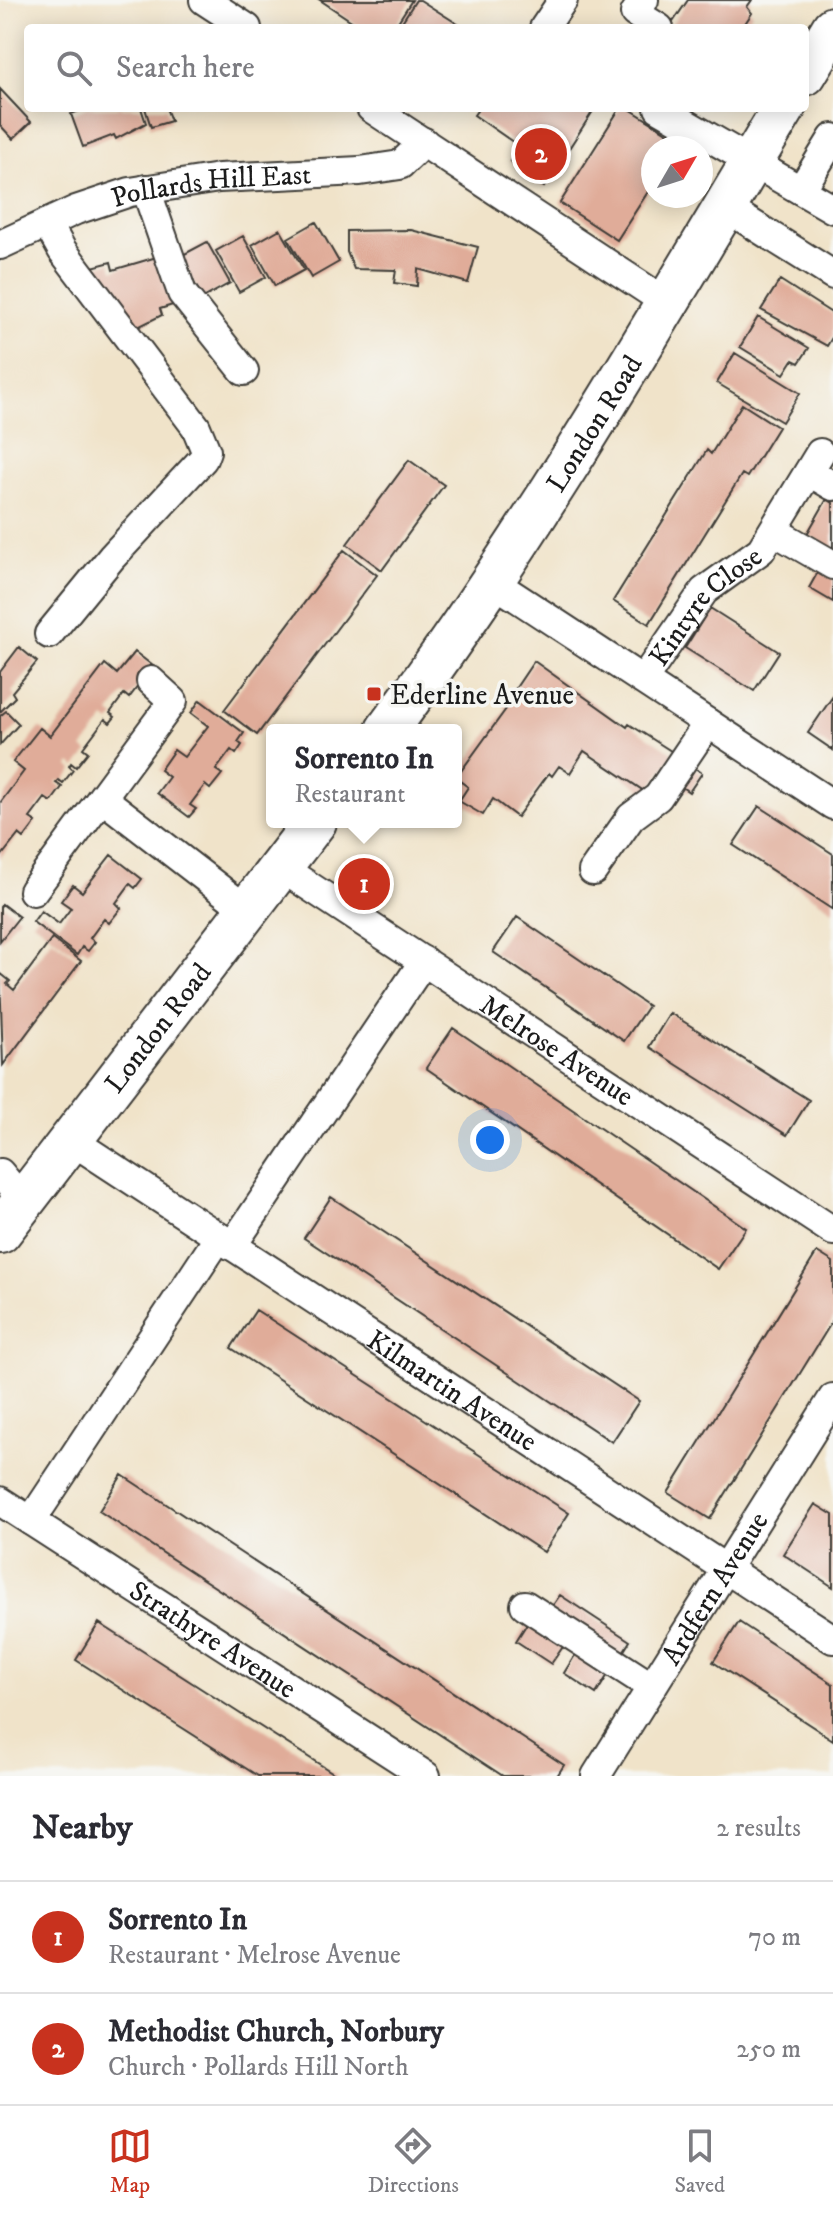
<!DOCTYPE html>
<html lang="en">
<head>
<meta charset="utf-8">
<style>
	:root { --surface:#fff; --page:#f7f7f7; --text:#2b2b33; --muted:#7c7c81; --line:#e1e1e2; --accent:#c8321e }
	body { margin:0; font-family:"IM FELL DW Pica",serif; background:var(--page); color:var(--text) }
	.compass { position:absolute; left:641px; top:136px; width:72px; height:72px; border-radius:50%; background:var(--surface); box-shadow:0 4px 20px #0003; rotate:51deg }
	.you { position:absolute; left:490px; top:1140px; width:28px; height:28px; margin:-20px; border:6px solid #fff; border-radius:50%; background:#1a73e8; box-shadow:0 0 0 12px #1a73e833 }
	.badge { display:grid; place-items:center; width:52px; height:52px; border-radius:50%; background:var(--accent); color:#fff; font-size:26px; font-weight:700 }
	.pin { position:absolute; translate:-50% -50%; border:4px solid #fff; box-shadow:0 2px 8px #0006 }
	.popup { position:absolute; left:266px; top:724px; width:196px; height:104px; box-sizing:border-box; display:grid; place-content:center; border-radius:8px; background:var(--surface); filter:drop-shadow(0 2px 6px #0005); font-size:26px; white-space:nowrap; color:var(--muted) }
	.popup b { font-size:30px; color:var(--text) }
	.popup::after { content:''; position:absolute; left:50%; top:100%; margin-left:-16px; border:16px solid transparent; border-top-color:var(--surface) }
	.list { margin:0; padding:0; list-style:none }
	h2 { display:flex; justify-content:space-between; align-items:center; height:104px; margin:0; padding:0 32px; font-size:34px }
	h2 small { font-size:26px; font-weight:400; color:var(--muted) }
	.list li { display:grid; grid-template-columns:52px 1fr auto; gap:24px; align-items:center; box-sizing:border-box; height:112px; padding:0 32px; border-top:2px solid var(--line) }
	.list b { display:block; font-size:30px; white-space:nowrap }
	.list p { margin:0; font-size:26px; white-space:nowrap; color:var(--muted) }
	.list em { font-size:26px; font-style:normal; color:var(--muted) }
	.icon { flex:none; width:44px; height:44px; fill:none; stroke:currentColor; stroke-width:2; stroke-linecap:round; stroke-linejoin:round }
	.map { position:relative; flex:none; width:833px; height:1776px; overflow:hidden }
	.search { position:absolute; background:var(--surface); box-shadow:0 4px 20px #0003; left:24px; right:24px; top:24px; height:88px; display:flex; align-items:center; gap:20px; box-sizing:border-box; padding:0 28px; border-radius:8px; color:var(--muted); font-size:30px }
	.sheet { height:328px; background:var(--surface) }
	nav { display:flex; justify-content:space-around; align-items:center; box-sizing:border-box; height:112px; border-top:2px solid var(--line); background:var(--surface); font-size:22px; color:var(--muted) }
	nav a { display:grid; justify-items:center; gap:4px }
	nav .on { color:var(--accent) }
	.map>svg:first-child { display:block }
</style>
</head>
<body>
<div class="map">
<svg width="833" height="1776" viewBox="0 0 833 1776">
	<rect width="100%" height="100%" fill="#f6f6f2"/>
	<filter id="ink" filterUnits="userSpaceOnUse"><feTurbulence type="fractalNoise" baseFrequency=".0125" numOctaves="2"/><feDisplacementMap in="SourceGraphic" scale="16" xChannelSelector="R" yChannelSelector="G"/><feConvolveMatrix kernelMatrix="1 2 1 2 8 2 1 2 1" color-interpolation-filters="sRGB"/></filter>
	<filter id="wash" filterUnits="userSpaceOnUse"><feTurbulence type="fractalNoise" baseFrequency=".006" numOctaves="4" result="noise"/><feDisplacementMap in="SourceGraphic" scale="32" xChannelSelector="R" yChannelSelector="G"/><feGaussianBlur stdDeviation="1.8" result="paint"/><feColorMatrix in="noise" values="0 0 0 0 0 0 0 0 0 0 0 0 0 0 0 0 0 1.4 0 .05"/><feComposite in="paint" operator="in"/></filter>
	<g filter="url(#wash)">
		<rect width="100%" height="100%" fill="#f0e3c9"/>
		<g id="blocks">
			<path fill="#e0ac99" d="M320,0H412L394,28H362Z
				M416,0H420L464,28H398Z
				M688,0H752L747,7L752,13L742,28H676L671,25Z
				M0,89L31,122L13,139L0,125Z
				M87,108H141L146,123L116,139L114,135L83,147L71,114Z
				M145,108H166L171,121L151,127Z
				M479,108H595L544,187L510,161L520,147L474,115Z
				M620,108H628L681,141L676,148H653V184L617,240L560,203Z
				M316,222L339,262L311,278L288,238Z
				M280,229L304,270L275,286L252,245Z
				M411,230L478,247L468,283L418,269L417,286L394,283L396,270L354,269L347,252V231Z
				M243,236L266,277L239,292L216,251Z
				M207,242L230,283L203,298L179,257Z
				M160,256L179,303L160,309L162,315L134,329L124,308L92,267L111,262L113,270Z
				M780,280L833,314V336L827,346L761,310Z
				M758,317L809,348L799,363L793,360L784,374L740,347Z
				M735,353L800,393L782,422L717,383Z
				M742,404L778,427L747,477L742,474L649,624L613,601L707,450L711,454Z
				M409,460L444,485L382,570L347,544Z
				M827,499L833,503V549L807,534Z
				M344,550L377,575L257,735L224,710Z
				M819,570L833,578V602L809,588Z
				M710,608L779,652L754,691L685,648Z
				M19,647L37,662L12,692L15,697L0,712V672Z
				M135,652L153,666L129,698L124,694L110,713L115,717L110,723L105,719L83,748L88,752L76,767L71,763L69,766L73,770L63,783L59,780L56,783L62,787L51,802L45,798L30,818L36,822L24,838L19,834L0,858V803L24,771L13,762L40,728L50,736L105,664L117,674Z
				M534,661L627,727L629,724L674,753L647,793L584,751L570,773L559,766L552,776L549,773L517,817L493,799L483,815L459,801L468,787L456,778L506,709L503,707Z
				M833,696V750L808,733Z
				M200,700L244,733L238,742L242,745L236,754L231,750L216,770L222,774L210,789L205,785L190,805L196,809L189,817L157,793L169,777L160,770L174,750L184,757L208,726L191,713Z
				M6,711L19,724L0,745V716Z
				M688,763L702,773L689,792L676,783Z
				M759,806L833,854V910L733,845Z
				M111,855L142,879L135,888L130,884L116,903L121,908L109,923L104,919L90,938L95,942L88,951L82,947L77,955L33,922L41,911L59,924L71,908L61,901L73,885L82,892Z
				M2,904L19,917L0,941V907Z
				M517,917L648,1006L624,1041L493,952Z
				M52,939L81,961L3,1065L0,973L10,981L7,984L14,990Z
				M670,1013L809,1100L787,1135L649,1047Z
				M453,1028L746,1228L718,1269L426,1068Z
				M331,1197L639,1401L612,1442L304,1238Z
				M817,1252L833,1262V1320L710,1519L668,1493Z
				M256,1310L569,1513L544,1552L231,1348Z
				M122,1475L564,1765L557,1776H503L99,1511Z
				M815,1504L833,1515V1587L783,1554Z
				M560,1595L630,1641L620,1657L549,1611Z
				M531,1617L567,1641L551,1664L516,1641Z
				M739,1622L833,1684V1740L713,1662Z
				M99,1623L239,1713L338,1776H258L76,1660Z
				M577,1652L609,1673L596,1694L564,1673Z"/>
		</g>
	</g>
	<g filter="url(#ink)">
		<use href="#blocks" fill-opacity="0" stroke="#3c3a36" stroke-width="2"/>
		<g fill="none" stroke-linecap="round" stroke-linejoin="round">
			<defs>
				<g id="minor">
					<path d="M204,0L247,28"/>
					<path d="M644,0L635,13L659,28"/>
					<path d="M544,28L563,0"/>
					<path d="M371,108L667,303"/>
					<path d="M659,108L833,209"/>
					<path d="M146,189L182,293L244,371"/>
					<path d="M801,190L833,138"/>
					<path d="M725,207L833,275"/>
					<path d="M47,223L62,250L196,427L206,451L203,459L112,557L49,634"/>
					<path id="s1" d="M0,245L76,210L130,192L219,178L360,171L400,165L424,142"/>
					<path d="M809,472L833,486"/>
					<path d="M774,531L833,565"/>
					<path d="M490,580L833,805"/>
					<path id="s2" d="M643,680L704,591L761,550L820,453"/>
					<path d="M102,798L247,910"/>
					<path id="s3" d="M280,867L833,1231"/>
					<path d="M593,871L631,817L658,797L708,723"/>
					<path d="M33,891L173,701L151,681"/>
					<path id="s4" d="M71,1140L833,1639"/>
					<path d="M0,1173L23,1201"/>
					<path d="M232,1246L424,961"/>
					<path id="s5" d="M0,1501L426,1776"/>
					<path d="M31,1521L219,1237"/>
					<path d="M525,1605L652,1687"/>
					<path id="s6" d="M596,1776L833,1398"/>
				</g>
				<g id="highway">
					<path d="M805,74L833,28"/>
					<path id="s7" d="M387,730C534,533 658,318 784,108"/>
					<path id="s8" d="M0,1232L315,822"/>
				</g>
			</defs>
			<use href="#minor" stroke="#3c3a36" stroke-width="32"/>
			<use href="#highway" stroke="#3c3a36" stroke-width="46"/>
			<use href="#minor" stroke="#fff" stroke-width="28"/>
			<use href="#highway" stroke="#fff" stroke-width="42"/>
		</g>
	</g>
	<rect fill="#c8321e" stroke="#f6f6f2" stroke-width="3" x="366" y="686" width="16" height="16" rx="4"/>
	<g text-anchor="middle" stroke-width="7" stroke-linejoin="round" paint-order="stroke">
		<g font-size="28" fill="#1c1c1c" stroke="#f6f6f2">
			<text dy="10" stroke="none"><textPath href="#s1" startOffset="222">Pollards Hill East</textPath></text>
			<text dy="10" stroke="none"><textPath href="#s7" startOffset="370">London Road</textPath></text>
			<text dy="10" stroke="none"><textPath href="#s2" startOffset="98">Kintyre Close</textPath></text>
			<text dy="10" stroke="none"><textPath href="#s8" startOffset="258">London Road</textPath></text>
			<text dy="10" stroke="none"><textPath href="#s3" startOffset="332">Melrose Avenue</textPath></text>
			<text dy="10" stroke="none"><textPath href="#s4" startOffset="456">Kilmartin Avenue</textPath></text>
			<text dy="10" stroke="none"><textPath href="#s6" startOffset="222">Ardfern Avenue</textPath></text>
			<text dy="10" stroke="none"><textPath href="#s5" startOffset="254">Strathyre Avenue</textPath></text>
		</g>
		<g font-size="28" fill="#1c1c1c" stroke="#f6f6f2" text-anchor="start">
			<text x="390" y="704">Ederline Avenue</text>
		</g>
	</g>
</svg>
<svg class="compass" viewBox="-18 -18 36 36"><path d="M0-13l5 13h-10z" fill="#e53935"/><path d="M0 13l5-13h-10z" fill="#7c7c81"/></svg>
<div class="you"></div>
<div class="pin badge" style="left:364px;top:884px">1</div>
<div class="popup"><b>Sorrento In</b>Restaurant</div>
<div class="pin badge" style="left:541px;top:154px">2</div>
<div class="search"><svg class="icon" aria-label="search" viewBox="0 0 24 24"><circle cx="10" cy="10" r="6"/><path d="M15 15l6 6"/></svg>Search here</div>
</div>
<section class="sheet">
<h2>Nearby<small>2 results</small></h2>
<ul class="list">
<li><span class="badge">1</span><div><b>Sorrento In</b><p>Restaurant · Melrose Avenue</p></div><em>70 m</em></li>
<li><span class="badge">2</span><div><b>Methodist Church, Norbury</b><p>Church · Pollards Hill North</p></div><em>250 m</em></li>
</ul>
</section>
<nav>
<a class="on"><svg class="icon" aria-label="map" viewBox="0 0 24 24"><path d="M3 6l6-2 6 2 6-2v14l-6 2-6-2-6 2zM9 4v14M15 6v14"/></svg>Map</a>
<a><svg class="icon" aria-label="directions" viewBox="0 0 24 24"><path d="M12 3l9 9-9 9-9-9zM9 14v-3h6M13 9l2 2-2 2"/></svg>Directions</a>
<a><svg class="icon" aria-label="saved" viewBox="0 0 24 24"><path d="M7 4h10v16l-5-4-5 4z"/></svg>Saved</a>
</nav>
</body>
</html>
